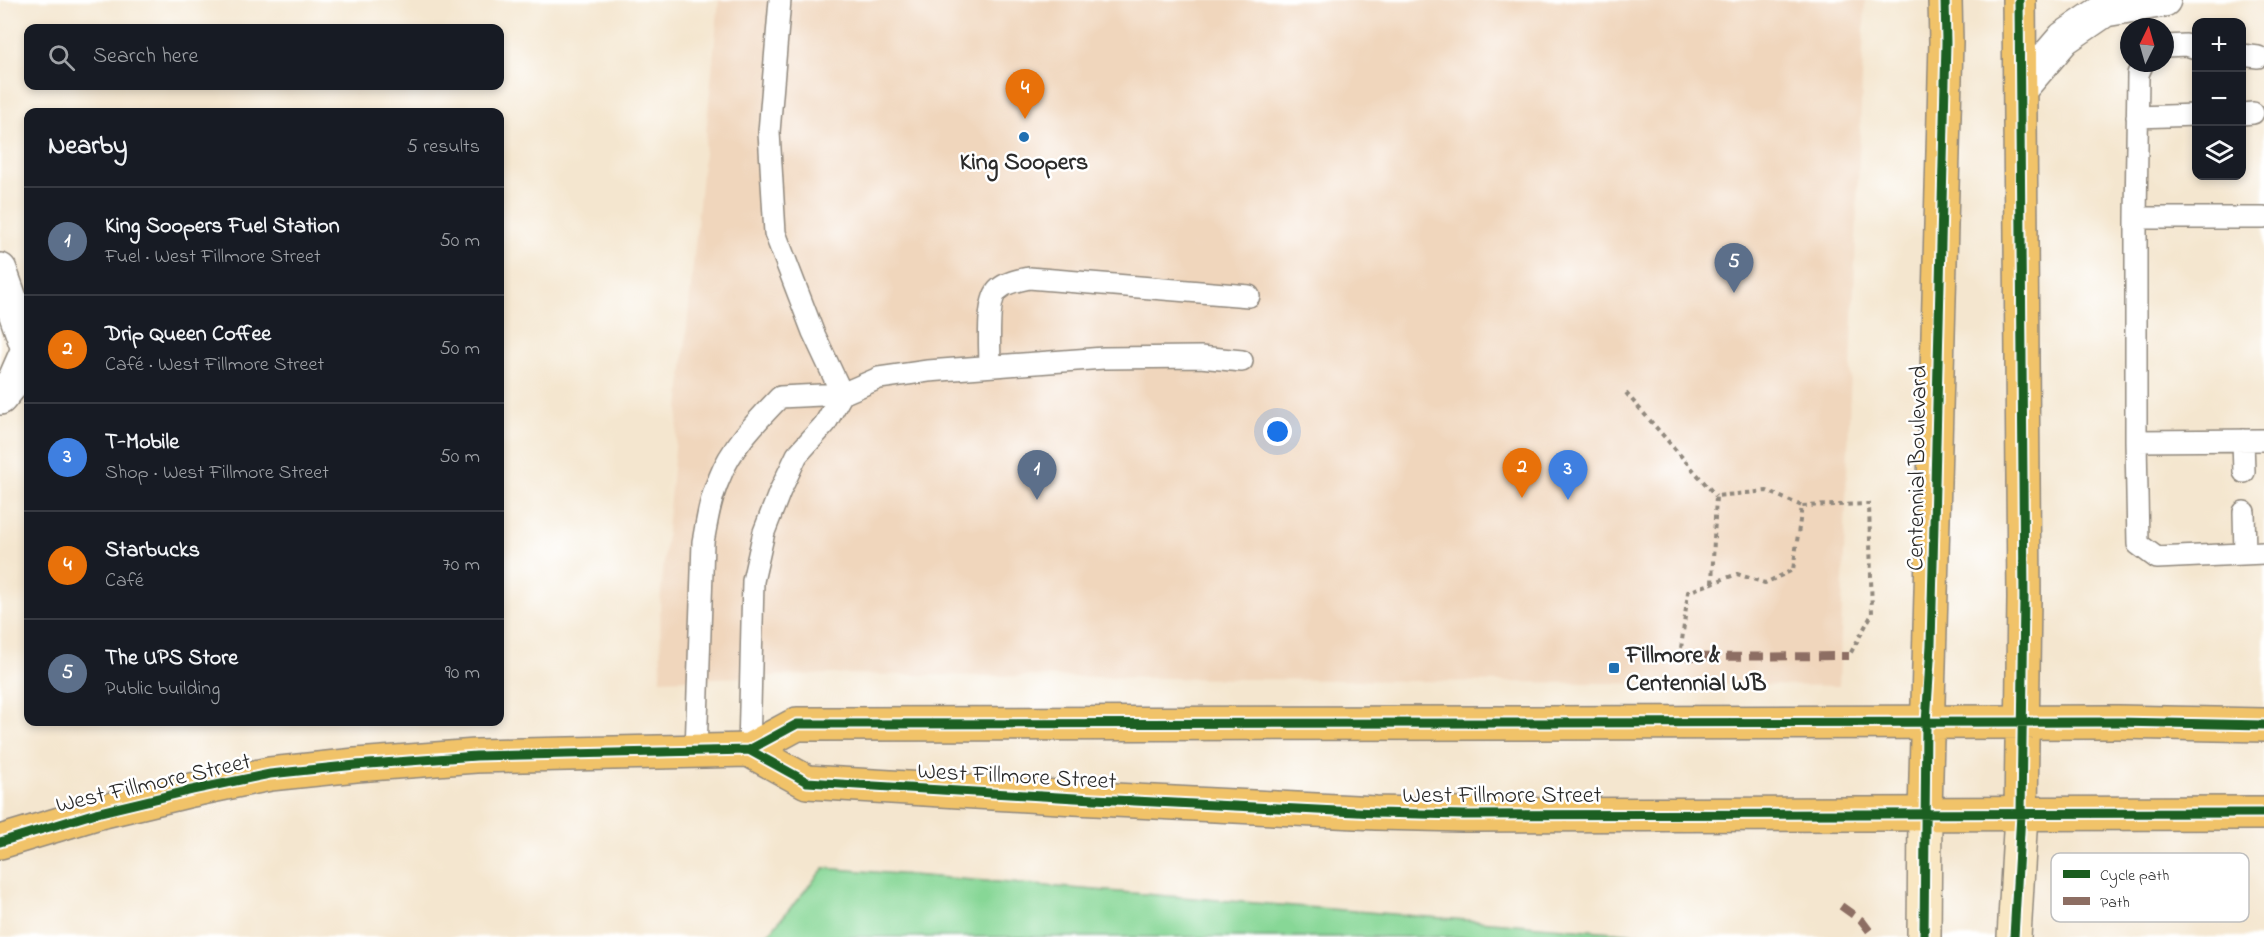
<!DOCTYPE html>
<html lang="en">
<head>
<meta charset="utf-8">
<style>
	:root { --surface:#171b24; --page:#20242c; --text:#f1f3f6; --muted:#9ea1a6; --line:#363941; --accent:#d93025 }
	body { margin:0; font-family:"Indie Flower",sans-serif; background:var(--page); color:var(--text) }
	.controls { position:absolute; right:18px; top:18px; display:grid; overflow:hidden; border-radius:12px; box-shadow:0 3px 9px #0003 }
	.controls button { width:54px; height:54px; display:grid; place-items:center; padding:0; border:0; border-bottom:2px solid var(--line); background:var(--surface); color:var(--text); font:30px sans-serif }
	.compass { position:absolute; left:2120px; top:18px; width:54px; height:54px; border-radius:50%; background:var(--surface); box-shadow:0 3px 9px #0003; rotate:5deg }
	.you { position:absolute; left:1278px; top:432px; width:21px; height:21px; margin:-15px; border:4px solid #fff; border-radius:50%; background:#1a73e8; box-shadow:0 0 0 9px #1a73e833 }
	.badge { display:grid; place-items:center; width:39px; height:39px; border-radius:50%; background:var(--accent); color:#fff; font-size:20px; font-weight:700 }
	.pin { position:absolute; translate:-50% -50px; filter:drop-shadow(0 2px 3px #0008) }
	.pin::after { content:''; position:absolute; top:32px; width:21px; height:18px; background:inherit; clip-path:polygon(0 0,100% 0,50% 100%) }
	.list { margin:0; padding:0; list-style:none }
	h2 { display:flex; justify-content:space-between; align-items:center; height:78px; margin:0; padding:0 24px; font-size:26px }
	h2 small { font-size:20px; font-weight:400; color:var(--muted) }
	.list li { display:grid; grid-template-columns:39px 1fr auto; gap:18px; align-items:center; box-sizing:border-box; height:108px; padding:0 24px; border-top:2px solid var(--line) }
	.list b { display:block; font-size:22px; white-space:nowrap }
	.list p { margin:0; font-size:20px; white-space:nowrap; color:var(--muted) }
	.list em { font-size:20px; font-style:normal; color:var(--muted) }
	.icon { flex:none; width:33px; height:33px; fill:none; stroke:currentColor; stroke-width:2; stroke-linecap:round; stroke-linejoin:round }
	.map { position:relative; flex:none; width:2264px; height:937px; overflow:hidden }
	.search { position:absolute; background:var(--surface); box-shadow:0 3px 9px #0003; left:24px; top:24px; width:480px; height:66px; display:flex; align-items:center; gap:15px; box-sizing:border-box; padding:0 21px; border-radius:12px; color:var(--muted); font-size:22px }
	.panel { position:absolute; background:var(--surface); box-shadow:0 3px 9px #0003; left:24px; top:108px; width:480px; height:618px; border-radius:12px }
	.map>svg:first-child { display:block }
</style>
</head>
<body>
<div class="map">
<svg width="2264" height="937" viewBox="0 0 2264 937">
	<rect width="100%" height="100%" fill="#fff"/>
	<filter id="ink" filterUnits="userSpaceOnUse"><feTurbulence type="fractalNoise" baseFrequency=".0167" numOctaves="2"/><feDisplacementMap in="SourceGraphic" scale="12" xChannelSelector="R" yChannelSelector="G"/><feConvolveMatrix kernelMatrix="1 2 1 2 8 2 1 2 1" color-interpolation-filters="sRGB"/></filter>
	<filter id="wash" filterUnits="userSpaceOnUse"><feTurbulence type="fractalNoise" baseFrequency=".008" numOctaves="4" result="noise"/><feDisplacementMap in="SourceGraphic" scale="24" xChannelSelector="R" yChannelSelector="G"/><feGaussianBlur stdDeviation="1.35" result="paint"/><feColorMatrix in="noise" values="0 0 0 0 0 0 0 0 0 0 0 0 0 0 0 0 0 1.4 0 .05"/><feComposite in="paint" operator="in"/></filter>
	<g filter="url(#wash)">
		<rect width="100%" height="100%" fill="#f4e6cf"/>
		<path fill="#f0d6bc" d="M719,0H1865L1839,686L833,674L661,680L660,602Z"/>
		<path fill="#87d796" stroke="#598160" stroke-width="1.5" d="M824,868L1675,937H766Z"/>
	</g>
	<g filter="url(#ink)">
		<g fill="none" stroke-linecap="round" stroke-linejoin="round">
			<defs>
				<path id="service" d="M780,0L769,132L775,233L813,332L842,394
					M2165,46L2186,45L2196,48
					M2242,55L2258,57
					M2143,63L2138,74L2136,218H2264
					M2242,114L2253,113
					M2137,117L2196,115
					M2136,218V441L2264,440
					M990,366C990,349 986,299 999,289C1007,282 1019,280 1029,278L1249,296
					M2243,440L2244,472
					M2136,441L2138,544L2157,558L2264,553
					M2244,512L2245,554
					M749,750L753,581L764,532L780,491L797,455L825,424L842,394
					M696,751L703,542C707,521 710,499 719,479C731,447 757,421 780,397L842,394L879,378L928,371L1104,358L1200,357L1242,361"/>
				<path id="minor" d="M2021,88L2064,38L2105,10L2164,0
					M0,270L28,349
					M0,398L14,381L28,349"/>
				<path id="secondary" d="M1924,937L1925,812
					M2014,937L2021,814"/>
				<path id="primary" d="M2019,0L2024,598L2021,814
					M749,750L807,782L1075,798L1376,813L1463,815L2264,813
					M1925,812L1946,42L1945,0
					M0,842L96,813L192,790L270,774L356,765L476,756L749,750L797,724L2118,722L2264,725"/>
			</defs>
			<use href="#service" stroke="#90887d" stroke-width="24"/>
			<use href="#minor" stroke="#90887d" stroke-width="36"/>
			<use href="#secondary" stroke="#90887d" stroke-width="36"/>
			<use href="#primary" stroke="#90887d" stroke-width="36"/>
			<path stroke="#90887d" stroke-width="4" stroke-dasharray="4.5 4.5" stroke-linecap="butt" d="M1626,393L1716,496
				M1712,583L1716,496L1767,491L1802,506
				M1680,657L1688,592L1737,574L1765,583L1793,570L1802,506L1869,504L1872,614L1849,656"/>
			<use href="#service" stroke="#fff" stroke-width="21"/>
			<use href="#minor" stroke="#fff" stroke-width="33"/>
			<use href="#secondary" stroke="#f9e7c3" stroke-width="33"/>
			<use href="#primary" stroke="#f1c369" stroke-width="33"/>
			<path stroke="#8d6e63" stroke-width="8" stroke-dasharray="15 8" stroke-linecap="butt" d="M1680,657L1849,656
				M1841,906L1862,921L1874,937"/>
			<defs>
				<path id="cycleway" d="M749,750L807,782L1075,798L1376,813L1463,815L2264,813
					M0,842L96,813L192,790L270,774L356,765L476,756L749,750L797,724L2118,722L2264,725
					M1924,937L1926,723L1931,645L1946,42L1945,0
					M2014,937L2021,814L2024,598L2019,0"/>
			</defs>
			<use href="#cycleway" stroke="#fff" stroke-width="13"/>
			<use href="#cycleway" stroke="#1b5e20" stroke-width="9"/>
		</g>
	</g>
	<g fill="#1f6fb2" stroke="#fff" stroke-width="2">
		<circle cx="1024" cy="137" r="6"/>
		<rect x="1608" y="662" width="12" height="12" rx="3"/>
	</g>
	<g text-anchor="middle" stroke-width="5" stroke-linejoin="round" paint-order="stroke">
		<g font-size="24" font-weight="bold" fill="#2b2b2b" stroke="#fff">
			<text x="1024" y="169">King Soopers</text>
			<text x="1626" y="662" text-anchor="start">Fillmore &amp;<tspan x="1626" dy="28">Centennial WB</tspan></text>
		</g>
		<g font-size="24" fill="#2b2b2b" stroke="#fff">
			<text transform="translate(1916 468) rotate(-89)" y="8">Centennial Boulevard</text>
			<text transform="translate(1017 775) rotate(3)" y="8">West Fillmore Street</text>
			<text transform="translate(153 782) rotate(-13)" y="8">West Fillmore Street</text>
			<text x="1502" y="802">West Fillmore Street</text>
		</g>
	</g>
	<rect x="2051" y="853" width="198" height="69" rx="9" fill="#fff" stroke="#bfbfbf" stroke-width="1.5"/>
	<rect x="2063" y="870" width="27" height="8" fill="#1b5e20"/>
	<rect x="2063" y="897" width="27" height="8" fill="#8d6e63"/>
	<g font-size="16" fill="#2b2b2b">
		<text x="2100" y="880">Cycle path</text>
		<text x="2100" y="907">Path</text>
	</g>
</svg>
<div class="controls">
<button>+</button>
<button>−</button>
<button><svg class="icon" aria-label="layers" viewBox="0 0 24 24"><path d="M12 4l9 5-9 5-9-5zM3 14l9 5 9-5"/></svg></button>
</div>
<svg class="compass" viewBox="-18 -18 36 36"><path d="M0-13l5 13h-10z" fill="#e53935"/><path d="M0 13l5-13h-10z" fill="#9ea1a6"/></svg>
<div class="you"></div>
<div class="pin badge" style="left:1037px;top:500px;background:#5c6f8a">1</div>
<div class="pin badge" style="left:1522px;top:498px;background:#e8710a">2</div>
<div class="pin badge" style="left:1568px;top:500px;background:#3f7fe0">3</div>
<div class="pin badge" style="left:1025px;top:119px;background:#e8710a">4</div>
<div class="pin badge" style="left:1734px;top:293px;background:#5c6f8a">5</div>
<div class="search"><svg class="icon" aria-label="search" viewBox="0 0 24 24"><circle cx="10" cy="10" r="6"/><path d="M15 15l6 6"/></svg>Search here</div>
<section class="panel">
<h2>Nearby<small>5 results</small></h2>
<ul class="list">
<li><span class="badge" style="background:#5c6f8a">1</span><div><b>King Soopers Fuel Station</b><p>Fuel · West Fillmore Street</p></div><em>50 m</em></li>
<li><span class="badge" style="background:#e8710a">2</span><div><b>Drip Queen Coffee</b><p>Café · West Fillmore Street</p></div><em>50 m</em></li>
<li><span class="badge" style="background:#3f7fe0">3</span><div><b>T-Mobile</b><p>Shop · West Fillmore Street</p></div><em>50 m</em></li>
<li><span class="badge" style="background:#e8710a">4</span><div><b>Starbucks</b><p>Café</p></div><em>70 m</em></li>
<li><span class="badge" style="background:#5c6f8a">5</span><div><b>The UPS Store</b><p>Public building</p></div><em>90 m</em></li>
</ul>
</section>
</div>
</body>
</html>
